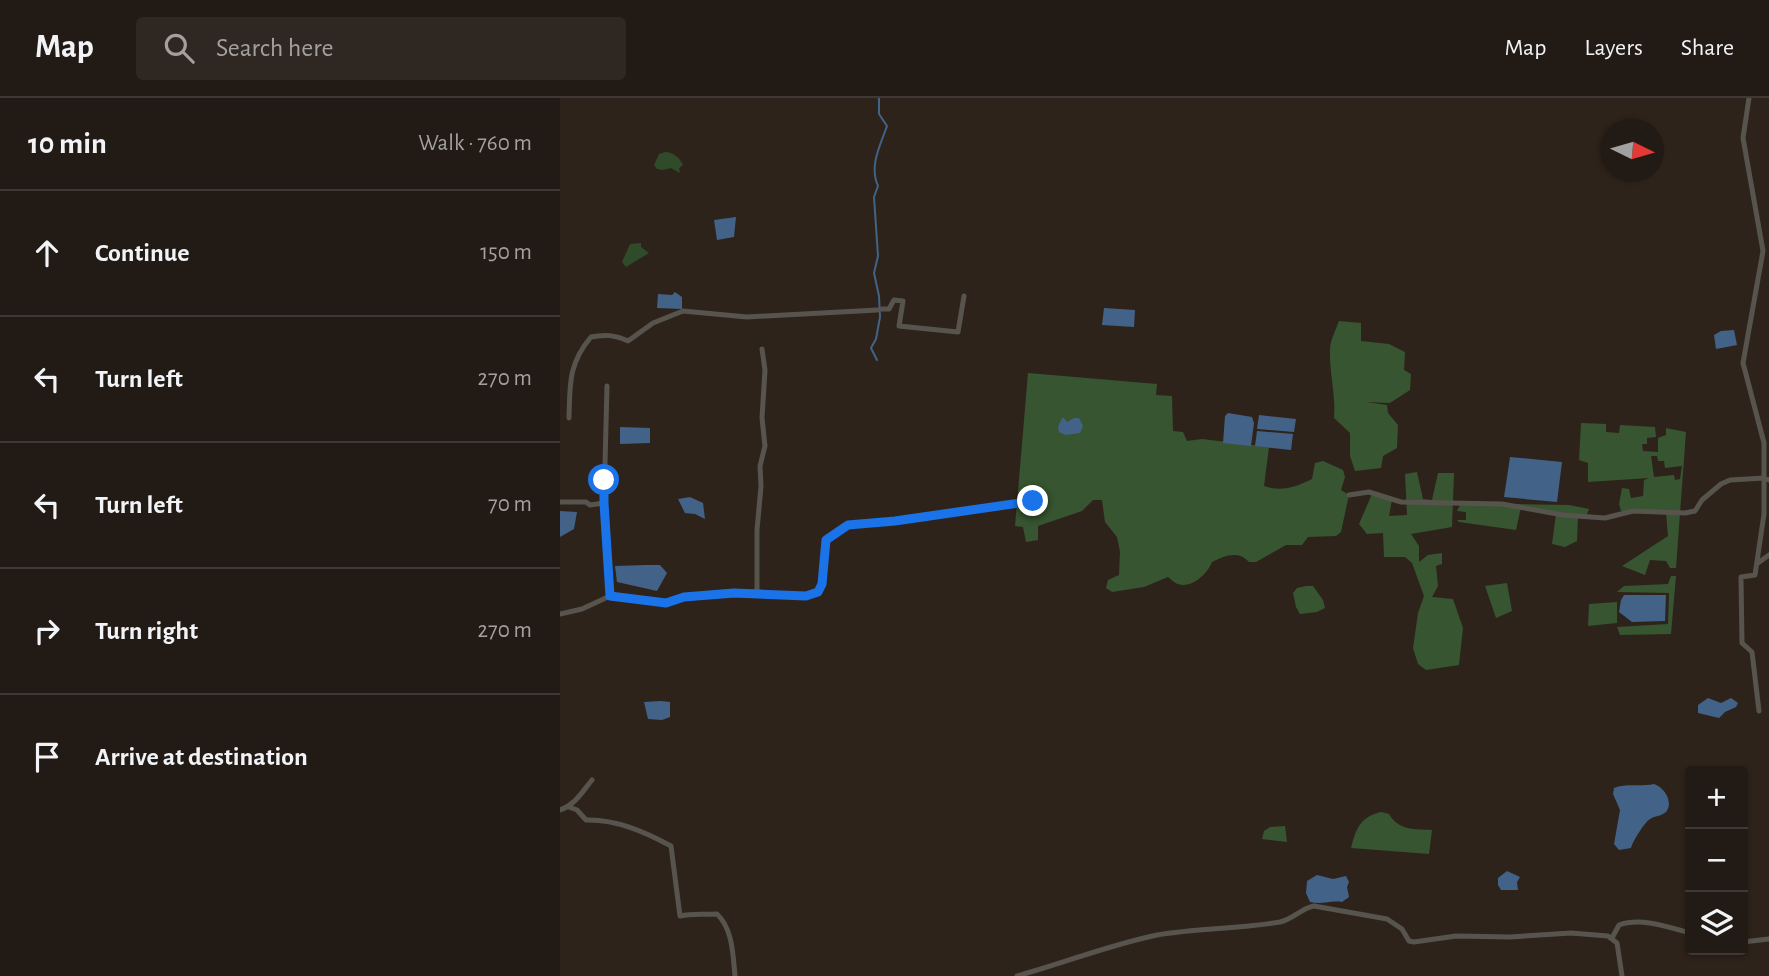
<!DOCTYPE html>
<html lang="en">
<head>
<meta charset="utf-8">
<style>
	:root { --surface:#221a14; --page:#2e2722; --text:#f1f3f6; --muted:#a2a1a0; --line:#3f3834 }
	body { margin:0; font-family:"Alegreya Sans",sans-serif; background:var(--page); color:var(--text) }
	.controls { position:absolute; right:21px; bottom:21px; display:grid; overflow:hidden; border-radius:7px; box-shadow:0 2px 5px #0004 }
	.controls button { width:63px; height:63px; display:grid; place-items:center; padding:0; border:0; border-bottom:2px solid var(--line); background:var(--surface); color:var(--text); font:35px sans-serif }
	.compass { position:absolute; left:1041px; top:21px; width:63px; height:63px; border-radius:50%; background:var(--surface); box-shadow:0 2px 5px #0004; rotate:95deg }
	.stop { position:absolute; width:21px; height:21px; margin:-16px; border:5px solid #1a73e8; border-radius:50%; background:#fff }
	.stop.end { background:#1a73e8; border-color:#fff; box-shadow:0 2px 7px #0008 }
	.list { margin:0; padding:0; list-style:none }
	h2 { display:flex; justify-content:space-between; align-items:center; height:91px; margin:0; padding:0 28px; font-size:30px }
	h2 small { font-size:23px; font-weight:400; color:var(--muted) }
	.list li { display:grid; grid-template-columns:46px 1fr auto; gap:21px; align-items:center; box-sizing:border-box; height:126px; padding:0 28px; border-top:2px solid var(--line) }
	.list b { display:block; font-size:26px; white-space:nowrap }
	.list em { font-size:23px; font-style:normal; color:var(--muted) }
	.icon { flex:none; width:38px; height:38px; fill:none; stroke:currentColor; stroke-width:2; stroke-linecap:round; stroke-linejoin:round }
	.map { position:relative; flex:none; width:1209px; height:878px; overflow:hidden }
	header { display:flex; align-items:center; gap:42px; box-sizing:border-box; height:98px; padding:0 35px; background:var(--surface); border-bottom:2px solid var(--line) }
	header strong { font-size:33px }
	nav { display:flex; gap:38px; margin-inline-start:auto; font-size:24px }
	.search { width:490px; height:63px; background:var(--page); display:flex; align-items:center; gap:18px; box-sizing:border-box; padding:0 24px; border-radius:7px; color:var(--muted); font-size:26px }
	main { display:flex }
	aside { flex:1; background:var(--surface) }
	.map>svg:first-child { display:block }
</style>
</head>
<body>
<header>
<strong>Map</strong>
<div class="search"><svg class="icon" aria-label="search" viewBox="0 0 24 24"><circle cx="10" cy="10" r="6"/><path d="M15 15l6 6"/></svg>Search here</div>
<nav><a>Map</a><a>Layers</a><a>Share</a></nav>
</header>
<main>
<aside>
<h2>10 min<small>Walk · 760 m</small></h2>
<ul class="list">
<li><svg class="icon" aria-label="ahead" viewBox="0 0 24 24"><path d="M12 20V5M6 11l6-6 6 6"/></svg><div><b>Continue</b></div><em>150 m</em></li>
<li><svg class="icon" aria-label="left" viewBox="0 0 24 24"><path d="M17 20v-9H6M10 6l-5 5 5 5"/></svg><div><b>Turn left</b></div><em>270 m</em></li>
<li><svg class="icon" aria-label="left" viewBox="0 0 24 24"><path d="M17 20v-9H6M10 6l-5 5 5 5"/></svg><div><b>Turn left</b></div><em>70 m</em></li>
<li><svg class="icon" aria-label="right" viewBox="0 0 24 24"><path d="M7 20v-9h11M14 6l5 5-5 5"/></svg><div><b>Turn right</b></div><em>270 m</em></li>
<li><svg class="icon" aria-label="arrive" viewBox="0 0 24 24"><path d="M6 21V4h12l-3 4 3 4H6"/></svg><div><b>Arrive at destination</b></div></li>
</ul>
</aside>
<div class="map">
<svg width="1209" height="878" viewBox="0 0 1209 878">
	<rect width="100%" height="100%" fill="#2e231a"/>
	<path fill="#2f4b29" d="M105,54C113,54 120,60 123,67L119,70L120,75L111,70L103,72L97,71L94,67L99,56Z
		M81,145V149L89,155L66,169L62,164L70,146Z"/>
	<path fill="#375530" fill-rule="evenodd" d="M779,223L801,225V243L829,246L845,254L844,272L851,276L850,292L830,305L806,304L827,307L828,315L838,327L837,350L823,358L821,370L795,373L790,358V335L774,320C776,297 769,274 770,250C771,241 776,231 779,223Z
		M468,275L597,286L596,297L612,298L613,333L623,334L627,343L642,341L709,349L704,388C722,394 736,389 752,381L755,365L763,363L783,372L785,379L781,392L789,397L781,434L776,438L748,439L742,447H726L696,464H689C678,452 664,458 652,464C648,475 632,491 618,486C614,485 611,481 608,479L584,489L552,494L546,490L548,482L559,477L560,454L557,439L545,424L542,402H533L522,413L478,428V442L466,444L463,429L455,428Z
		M1021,325L1046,326V334L1059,335L1060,327L1095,329L1096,339L1087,340V346H1082L1083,353L1098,354V340L1106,337V330L1126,334L1116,470H1110L1106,463L1090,462L1085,477L1062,468L1108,438L1106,415L1061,413L1059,406L1062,390L1069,391L1071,400L1083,398L1084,382L1089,380L1028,384V365L1019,362ZM1091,358H1097L1098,363H1104L1105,370L1122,368L1120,381L1115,382L1114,377L1094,379Z
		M857,374L863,401L872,402L878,375H894L892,429L851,436L859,448V464L868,457L882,455V466L876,468L878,488L872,499L893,501L903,530L899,567L866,572L858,566L853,550L858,515L864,498L852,465L845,459H824L823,435L807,436L799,426L812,396L832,402L829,418L847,417L845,376Z
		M901,405L1009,407L1029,411L1026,419H1018L1017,443L1005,449L992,446L996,416L961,409L956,432L899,424L897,422H906V414L897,413Z
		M1111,478H1116L1111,536L1060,537L1057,529L1108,526L1109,495L1057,494L1064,488L1108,486Z
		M947,485L952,513L936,520L925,488Z
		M746,488H753L763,502L765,510L757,514L740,516L736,509L733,495L737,490Z
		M1057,504V525L1028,528L1029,506Z
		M821,714L829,716C839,733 854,731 872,732L869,756L791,750C796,731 800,719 821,714Z
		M725,728L727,744L702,741L704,733L710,729Z"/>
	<path fill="#436287" d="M176,119L174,139L157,142L154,122Z
		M115,194L122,199V211L97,210L98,196L112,197Z
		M544,210L575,212L574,229L542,227Z
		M1174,232L1177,247L1156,251L1154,237L1161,233Z
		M668,315L692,319L694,325L691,348L663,345L665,318Z
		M699,317L736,321L734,334L697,331Z
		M503,319L507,324L514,320H519L523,328L520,335L506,337L499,334L498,328Z
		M60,329L90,330V345L60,346Z
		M697,333L733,336L731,352L695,348Z
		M950,359L1002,364L997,404L944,399Z
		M130,399L143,405L145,421L135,416L125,415L118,401Z
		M0,413L17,414L14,431L0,439Z
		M85,467H100L107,475L97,493L57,484L55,468Z
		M1064,497H1106L1105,523L1072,524L1059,514L1061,502Z
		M1148,600L1161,605L1171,600L1178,605L1176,609L1165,614L1159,620L1138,615V607Z
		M101,603L110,604V619L102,622L88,621L84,604Z
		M1094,686C1104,689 1114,704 1106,714C1102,718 1094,718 1090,721C1084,725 1073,743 1071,750L1059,752L1054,746L1060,712L1053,696L1054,690C1065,685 1081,689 1094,686Z
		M947,773L960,779L957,784L958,792H941L938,787V780Z
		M757,777L773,781L786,778L789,784L787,789L789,799L782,804C771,802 762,807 750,804L746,795L747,783Z"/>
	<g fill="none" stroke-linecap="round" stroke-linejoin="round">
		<path stroke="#436287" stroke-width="2" d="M317,262L311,250L316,241L320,219L319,198L314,175L318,158L314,99L318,88C309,68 320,48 327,28L319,16V0"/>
		<path stroke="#57544e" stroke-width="5" d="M1189,0L1183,40L1203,153L1183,265L1204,345V380L1209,382
			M322,211H329L334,202L343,203L339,228L398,234L404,198
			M47,288L44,405L50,498
			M9,320C10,287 8,266 31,239C45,236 55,237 68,243L93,225L123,213L187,219L317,212
			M789,397L809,394L841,404L942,406L1003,417L1045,420L1073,413L1125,415L1135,413L1142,402L1161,386L1170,382L1204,380V416L1195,477L1181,479L1182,545L1192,554L1199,613
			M0,404H26L30,407L44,405
			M1198,465L1209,457
			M197,494V432L201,388L200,368L205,348L202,320L205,272L202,251
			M0,516L22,511L50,498L106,505L124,499L174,495L197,494L246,498L258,494L262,486L266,442L288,427L335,423L473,403
			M9,709L17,712L26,722C56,721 85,734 111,748L120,818C133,815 144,817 157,816C173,831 173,858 175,878
			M0,712C15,707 22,694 32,682
			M1052,840L1059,827C1081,819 1108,829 1130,835
			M1183,844L1209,841
			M457,878C504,865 549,847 597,837C638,830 680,831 720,824C733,821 742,810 754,808L827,821L842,831L849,843L854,844L896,838L950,839L1011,835L1048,838L1057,845L1062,878"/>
	</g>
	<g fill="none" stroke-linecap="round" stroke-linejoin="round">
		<path stroke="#1a73e8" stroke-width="9" d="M44,382V405L50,498L106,505L124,499L174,495L246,498L258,494L262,486L266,442L288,427L335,423L473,403"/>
	</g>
</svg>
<div class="controls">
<button>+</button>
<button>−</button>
<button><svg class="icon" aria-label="layers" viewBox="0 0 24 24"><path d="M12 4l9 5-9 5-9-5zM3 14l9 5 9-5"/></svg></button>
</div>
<svg class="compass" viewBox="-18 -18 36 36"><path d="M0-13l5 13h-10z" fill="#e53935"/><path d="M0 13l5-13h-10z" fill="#a2a1a0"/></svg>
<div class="stop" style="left:44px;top:382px"></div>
<div class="stop end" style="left:473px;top:403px"></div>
</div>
</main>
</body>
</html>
